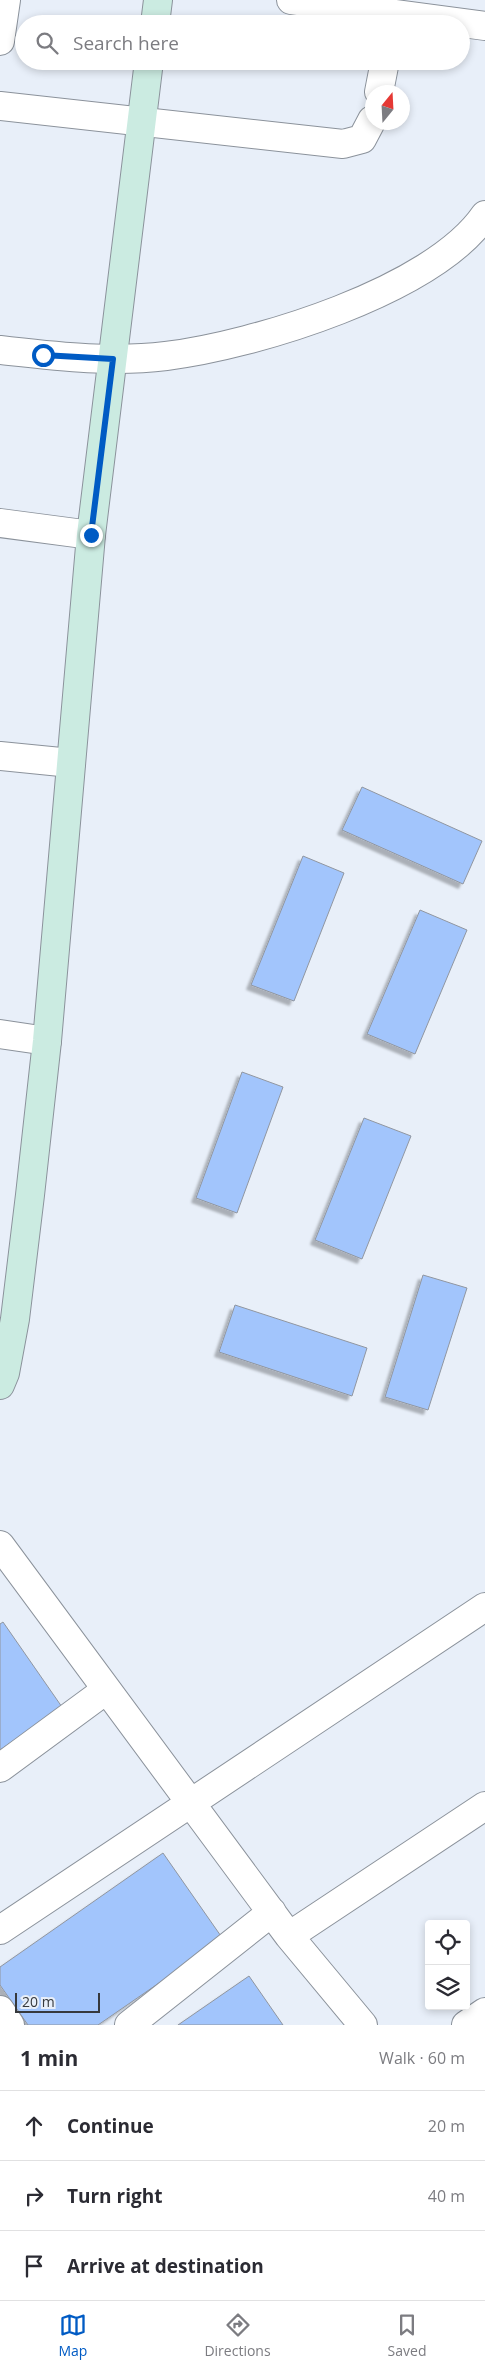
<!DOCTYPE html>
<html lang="en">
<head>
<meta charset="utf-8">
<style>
	:root { --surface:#fff; --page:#f2f2f3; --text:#2b2b33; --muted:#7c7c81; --line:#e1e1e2; --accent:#005bc4 }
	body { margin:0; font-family:"Open Sans",sans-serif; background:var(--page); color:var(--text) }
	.controls { position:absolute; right:15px; bottom:15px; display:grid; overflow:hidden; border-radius:5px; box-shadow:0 2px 8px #0003 }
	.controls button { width:45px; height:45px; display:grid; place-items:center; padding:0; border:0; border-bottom:1px solid var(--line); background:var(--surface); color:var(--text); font:25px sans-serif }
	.compass { position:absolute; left:365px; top:85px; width:45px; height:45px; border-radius:50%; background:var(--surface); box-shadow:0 2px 8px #0003; rotate:18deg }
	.scale { position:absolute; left:15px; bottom:12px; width:85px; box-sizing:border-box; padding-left:5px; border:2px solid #36393d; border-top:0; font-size:14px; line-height:18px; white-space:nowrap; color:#36393d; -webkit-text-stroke:4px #e8eff9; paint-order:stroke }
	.stop { position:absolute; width:15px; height:15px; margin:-11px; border:4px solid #005bc4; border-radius:50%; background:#fff }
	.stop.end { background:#005bc4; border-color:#fff; box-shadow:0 1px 5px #0008 }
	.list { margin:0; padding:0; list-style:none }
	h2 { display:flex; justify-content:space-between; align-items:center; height:65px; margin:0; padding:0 20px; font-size:21px }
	h2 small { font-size:16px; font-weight:400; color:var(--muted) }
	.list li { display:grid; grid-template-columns:32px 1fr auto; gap:15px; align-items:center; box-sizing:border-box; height:70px; padding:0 20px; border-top:1px solid var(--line) }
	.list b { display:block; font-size:19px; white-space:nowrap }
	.list em { font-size:16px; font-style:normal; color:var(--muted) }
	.icon { flex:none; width:28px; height:28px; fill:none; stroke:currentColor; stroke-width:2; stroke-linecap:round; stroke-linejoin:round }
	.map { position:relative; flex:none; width:485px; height:2025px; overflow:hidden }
	.search { position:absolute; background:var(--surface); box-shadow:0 2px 8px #0003; left:15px; right:15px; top:15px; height:55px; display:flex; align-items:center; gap:12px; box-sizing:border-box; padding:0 18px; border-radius:28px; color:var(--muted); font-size:19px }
	.sheet { height:275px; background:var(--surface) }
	nav { display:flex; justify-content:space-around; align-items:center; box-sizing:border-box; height:70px; border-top:1px solid var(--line); background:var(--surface); font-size:14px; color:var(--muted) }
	nav a { display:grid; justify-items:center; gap:2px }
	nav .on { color:var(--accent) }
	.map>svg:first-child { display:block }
</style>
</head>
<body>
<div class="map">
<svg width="485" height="2025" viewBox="0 0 485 2025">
	<defs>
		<filter id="shadow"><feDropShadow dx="-4.5" dy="4.5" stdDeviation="1" flood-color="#0004"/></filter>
	</defs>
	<rect width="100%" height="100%" fill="#e8eff9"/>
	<path fill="#a2c5fc" stroke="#9096a0" filter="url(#shadow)" d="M362,787L482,841L463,884L342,830Z
		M303,856L344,873L294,1001L251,985Z
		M420,910L467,930L415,1054L367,1034Z
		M242,1072L283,1087L237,1213L196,1198Z
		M364,1118L411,1136L362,1259L315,1240Z
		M423,1275L467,1288L428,1410L385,1397Z
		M235,1305L367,1348L352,1396L219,1352Z
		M3,1622L62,1707L0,1750V1624Z
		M163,1853L223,1939L98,2025H28L0,1985V1967Z
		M249,1976L283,2025H178Z"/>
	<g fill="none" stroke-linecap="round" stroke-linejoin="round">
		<defs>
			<path id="street" d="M291,0L485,26
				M0,41L6,0
				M379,92L385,61
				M0,106L343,144L362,139L372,120
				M0,350C55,356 111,363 166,356C255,345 433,291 485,215
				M0,523L91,535
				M0,756L71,763
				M0,1034L47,1041
				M0,1545L289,1936L363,2025
				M0,1768L106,1690
				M0,1930L485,1607
				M289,1936L485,1806
				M0,2010L10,2025
				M129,2025L272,1912
				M466,2025L485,2012"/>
			<path id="secondary" d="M155,24L158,0
				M0,1385L5,1373L15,1319L30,1195L47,1041L91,535L149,61"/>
		</defs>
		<use href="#street" stroke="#8b929b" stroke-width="30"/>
		<use href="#secondary" stroke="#8b929b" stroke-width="30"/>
		<use href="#street" stroke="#fff" stroke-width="28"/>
		<use href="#secondary" stroke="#cbebe1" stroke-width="28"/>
	</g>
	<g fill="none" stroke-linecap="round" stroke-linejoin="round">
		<path stroke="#005bc4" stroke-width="6" d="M43,355L113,359L91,535"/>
	</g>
</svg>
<div class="controls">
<button><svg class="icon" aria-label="locate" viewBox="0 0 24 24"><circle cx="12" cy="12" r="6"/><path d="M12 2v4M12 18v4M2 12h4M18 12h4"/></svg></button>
<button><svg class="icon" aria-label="layers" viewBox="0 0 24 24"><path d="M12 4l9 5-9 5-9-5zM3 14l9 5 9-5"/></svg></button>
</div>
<svg class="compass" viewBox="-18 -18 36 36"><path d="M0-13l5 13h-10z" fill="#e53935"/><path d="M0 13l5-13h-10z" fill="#7c7c81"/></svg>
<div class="scale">20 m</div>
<div class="stop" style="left:43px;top:355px"></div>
<div class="stop end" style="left:91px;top:535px"></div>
<div class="search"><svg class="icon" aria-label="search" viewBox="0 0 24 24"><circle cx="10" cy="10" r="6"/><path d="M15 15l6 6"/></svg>Search here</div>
</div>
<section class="sheet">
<h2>1 min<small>Walk · 60 m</small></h2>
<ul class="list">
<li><svg class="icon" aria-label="ahead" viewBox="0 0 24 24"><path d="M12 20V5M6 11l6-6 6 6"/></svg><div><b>Continue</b></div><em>20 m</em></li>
<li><svg class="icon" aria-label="right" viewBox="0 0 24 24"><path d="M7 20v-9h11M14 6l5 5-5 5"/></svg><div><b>Turn right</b></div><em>40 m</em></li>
<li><svg class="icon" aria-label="arrive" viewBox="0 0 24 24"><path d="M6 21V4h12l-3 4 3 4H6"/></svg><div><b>Arrive at destination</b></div></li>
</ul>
</section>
<nav>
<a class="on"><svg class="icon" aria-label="map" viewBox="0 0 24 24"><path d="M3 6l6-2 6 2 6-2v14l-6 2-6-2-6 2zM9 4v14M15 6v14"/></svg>Map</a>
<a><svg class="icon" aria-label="directions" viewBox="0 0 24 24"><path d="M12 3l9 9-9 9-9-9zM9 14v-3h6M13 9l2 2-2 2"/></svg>Directions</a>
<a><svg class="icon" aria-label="saved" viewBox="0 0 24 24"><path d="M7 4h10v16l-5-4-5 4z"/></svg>Saved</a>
</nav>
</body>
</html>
